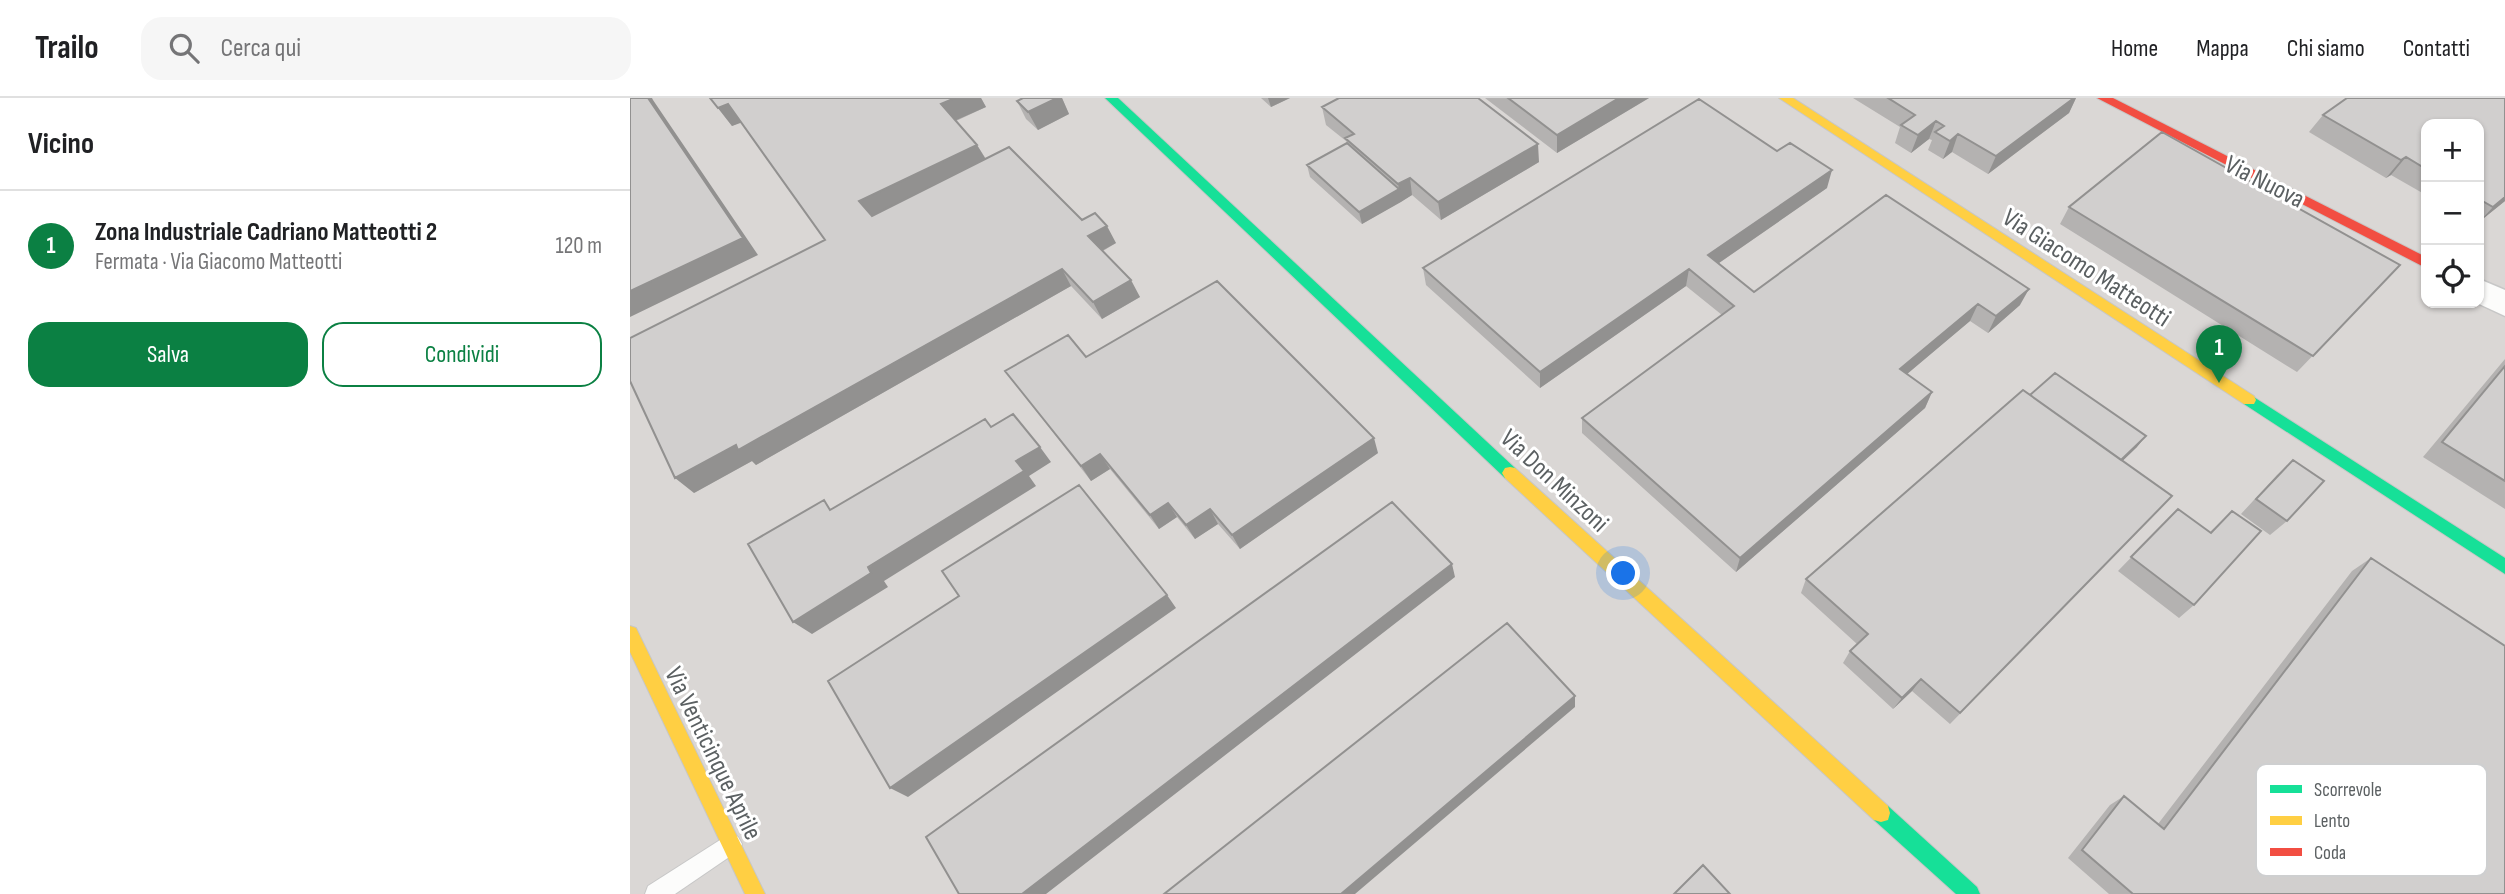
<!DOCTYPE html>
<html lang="it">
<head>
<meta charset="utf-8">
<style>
	:root { --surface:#fff; --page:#f6f6f6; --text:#202124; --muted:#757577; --line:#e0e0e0; --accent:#0b8043 }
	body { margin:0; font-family:"Sofia Sans Condensed",sans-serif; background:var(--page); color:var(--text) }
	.controls { position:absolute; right:21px; top:21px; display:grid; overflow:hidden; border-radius:14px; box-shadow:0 2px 5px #0004 }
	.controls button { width:63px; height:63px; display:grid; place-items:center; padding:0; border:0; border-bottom:2px solid var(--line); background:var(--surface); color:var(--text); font:35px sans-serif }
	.you { position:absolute; left:994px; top:476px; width:24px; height:24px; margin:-18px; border:5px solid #fff; border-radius:50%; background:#1a73e8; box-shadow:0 0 0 10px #1a73e833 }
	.badge { display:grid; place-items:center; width:46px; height:46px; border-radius:50%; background:var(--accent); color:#fff; font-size:23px; font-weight:700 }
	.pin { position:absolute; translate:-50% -58px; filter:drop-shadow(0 2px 4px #0008) }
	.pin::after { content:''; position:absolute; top:37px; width:24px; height:21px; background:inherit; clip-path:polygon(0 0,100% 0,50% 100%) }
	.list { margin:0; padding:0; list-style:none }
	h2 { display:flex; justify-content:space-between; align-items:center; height:91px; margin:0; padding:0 28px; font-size:30px }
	h2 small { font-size:23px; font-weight:400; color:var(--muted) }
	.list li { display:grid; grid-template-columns:46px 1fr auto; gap:21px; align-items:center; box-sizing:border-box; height:112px; padding:0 28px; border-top:2px solid var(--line) }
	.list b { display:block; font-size:26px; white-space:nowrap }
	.list p { margin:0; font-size:23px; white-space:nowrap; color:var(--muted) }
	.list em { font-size:23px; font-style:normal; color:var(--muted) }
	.actions { display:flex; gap:14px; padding:21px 28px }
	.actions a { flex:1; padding:16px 0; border:2px solid var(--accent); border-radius:21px; text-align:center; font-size:24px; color:var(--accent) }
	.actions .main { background:var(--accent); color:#fff }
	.icon { flex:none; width:38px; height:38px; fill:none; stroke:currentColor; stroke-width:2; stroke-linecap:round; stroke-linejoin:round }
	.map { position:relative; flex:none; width:1875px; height:796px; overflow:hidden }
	header { display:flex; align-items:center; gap:42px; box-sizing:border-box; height:98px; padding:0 35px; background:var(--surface); border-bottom:2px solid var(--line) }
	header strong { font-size:33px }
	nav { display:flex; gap:38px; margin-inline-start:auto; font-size:24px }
	.search { width:490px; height:63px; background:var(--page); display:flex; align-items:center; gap:18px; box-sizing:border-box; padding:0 24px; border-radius:21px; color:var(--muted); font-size:26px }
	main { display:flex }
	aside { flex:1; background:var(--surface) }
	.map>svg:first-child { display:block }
</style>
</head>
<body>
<header>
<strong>Trailo</strong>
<div class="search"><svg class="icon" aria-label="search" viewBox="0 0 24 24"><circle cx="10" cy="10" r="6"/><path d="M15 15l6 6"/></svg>Cerca qui</div>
<nav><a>Home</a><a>Mappa</a><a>Chi siamo</a><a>Contatti</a></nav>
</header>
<main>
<aside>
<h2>Vicino<small></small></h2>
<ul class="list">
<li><span class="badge">1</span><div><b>Zona Industriale Cadriano Matteotti 2</b><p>Fermata · Via Giacomo Matteotti</p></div><em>120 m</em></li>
</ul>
<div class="actions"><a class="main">Salva</a><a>Condividi</a></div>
</aside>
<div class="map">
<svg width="1875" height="796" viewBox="0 0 1875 796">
	<rect width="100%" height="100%" fill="#ebe8e5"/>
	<path fill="#dad7d5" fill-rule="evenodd" d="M0,0H1875V796H0ZM1796,26H1849V205H1796Z"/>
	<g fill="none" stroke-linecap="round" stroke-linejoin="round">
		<defs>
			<path id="lane" d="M101,735L108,739L112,746L108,753L45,796H15L18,788Z"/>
			<path id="street" d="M1849,181L1875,192V218L1847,205Z"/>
			<path id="fast" d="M475,0H488L885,370L888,375L885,380H875Z
				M1619,296L1875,460V476L1614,306L1612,302Z
				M1251,706L1258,708L1347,789L1350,796H1326L1244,722L1242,715L1244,708Z"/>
			<path id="slow" d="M1149,0H1163L1624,298L1626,302L1624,306H1614Z
				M880,369L885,370L1258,708L1260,715L1258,722L1251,724L1244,722L875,380L872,375L875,370Z
				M0,528L6,530L135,796H115L0,554Z"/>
			<path id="jam" d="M1467,0H1483L1796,159V170Z"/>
		</defs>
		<use href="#lane" stroke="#c7c7c7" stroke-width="2"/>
		<use href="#street" stroke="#c7c7c7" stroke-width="3"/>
		<use href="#fast" stroke="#c7c7c6" stroke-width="2"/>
		<use href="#slow" stroke="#c7c7c6" stroke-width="2"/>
		<use href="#jam" stroke="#c7c7c6" stroke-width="2"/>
		<use href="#lane" fill="#fcfcfb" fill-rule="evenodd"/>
		<use href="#street" fill="#fcfcfb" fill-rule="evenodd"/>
		<use href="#fast" fill="#16e098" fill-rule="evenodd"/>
		<use href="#slow" fill="#ffcf43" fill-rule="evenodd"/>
		<use href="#jam" fill="#f24e42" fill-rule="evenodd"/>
	</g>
	<path fill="#b4b2b1" d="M80,0H351L356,9L326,23L347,47L356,61L452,122L486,145L473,153L510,199L472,221L441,188L126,367L122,363L64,395L195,142L111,24L102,28Z
		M393,0H432L439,16L408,32L396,21L387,3Z
		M631,0H660L641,9Z
		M855,0H1019L927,55Z
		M1223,0H1446L1439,15L1358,76L1322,54L1313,61L1298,52L1302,42L1299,41L1281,55L1265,45L1270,29Z
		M1875,0V103L1849,124V26H1796V97L1761,77L1756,80L1679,34L1693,17Z
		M692,9L909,64L811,122L782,97L732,126L680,79L677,67L717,45L716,43L696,27Z
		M1197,90L1089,165L1124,194L1390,207L1358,235L1340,223L1277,276L1302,294L1295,310L1106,474L952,335V320L1092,217L1056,188L910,290L796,187L793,170Z
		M1439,109L1770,167L1667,274L1430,126Z
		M456,259L748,355L610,451L588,426L565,441L547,419L529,431L480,371L461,383L375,273Z
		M1875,261V411L1793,359Z
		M1400,297L1507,349L1492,363L1528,413L1320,626L1282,593L1263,611L1213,565L1220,553L1227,546L1171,495L1176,481Z
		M1663,362L1657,423L1640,437L1611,416L1647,377Z
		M1548,411L1580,434L1602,413L1564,507L1549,520L1488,473Z
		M1741,460L1875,796H1479L1438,760L1480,707L1494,698L1528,726L1722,473Z"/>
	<path fill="#929190" d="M18,0H22L23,2L128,157L0,219V193Z
		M325,0H351L356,9L322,24L311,6Z
		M427,0H432L439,16L408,32L398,14Z
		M638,0H660L641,9Z
		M989,0H1019L927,55V37Z
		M1444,0H1446L1439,15L1358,76L1366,58Z
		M98,6L113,24L102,28L88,10Z
		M1306,23L1299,41L1281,55L1288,37Z
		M1328,36L1322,54L1313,61L1320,43Z
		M908,46L909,64L811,122L808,104Z
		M347,47L358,65L242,120L229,103Z
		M1776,59L1761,77L1756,80L1771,62Z
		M1202,72L1197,90L1076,174L1078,157Z
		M780,80L782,97L771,104L768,86Z
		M769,91L771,104L732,126L729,114Z
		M1875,99V103L1849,124L1863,109Z
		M477,128L486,145L468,155L458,138Z
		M432,171L441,188L126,367L122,363L64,395L45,380Z
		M1059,171L1056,188L910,290V274Z
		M501,182L510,199L472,221L463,204Z
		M1399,191L1390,207L1358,235L1366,218Z
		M1348,206L1340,223L1264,287L1270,271Z
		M1302,294L1295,310L1106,474L1110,460Z
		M1516,338L1507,349L1478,377L1487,366Z
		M744,340L748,355L610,451L602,437Z
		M410,349L421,364L399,378L406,388L254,483L258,489L182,536L163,524L386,363Z
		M470,356L480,371L461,383L451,368Z
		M538,405L547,419L529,431L520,417Z
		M580,411L588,426L565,441L556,427Z
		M822,466L825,479L416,796H392Z
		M537,497L546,510L278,699L260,690Z
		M1291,581L1282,593L1263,611L1272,600Z
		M945,598V609L725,796H711Z"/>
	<path fill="#d1cfce" stroke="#929190" stroke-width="2" d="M0,0H18L113,140L0,193Z
		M80,0H325L311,6L347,47L229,103L242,118L379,49L452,122L465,115L477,128L458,138L501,182L463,204L432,171L108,352L106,347L45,380L0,283V240L195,142L98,6L88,10Z
		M393,0H427L398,14L387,3Z
		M709,0H848L908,46L808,104L780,80L768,86L715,40L724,36L692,9Z
		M878,0H989L927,37Z
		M1258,0H1444L1366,58L1328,36L1320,43L1305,34L1314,28L1306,23L1288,37L1271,27L1285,17Z
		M1717,0H1875V99L1863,109L1849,101V26H1796V71L1776,59L1771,62L1693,17Z
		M1069,1L1147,53L1160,45L1202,72L1078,157L1124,194L1256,97L1399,191L1366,218L1348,206L1270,271L1302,294L1110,460L952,320L1104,208L1059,171L910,274L793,170Z
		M1532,34L1770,167L1683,258L1439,109Z
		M717,45L769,91L729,114L677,67Z
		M587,183L744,340L602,437L580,411L556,427L538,405L520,417L470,356L451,368L375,273L438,237L456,259Z
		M1875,268V383L1812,344Z
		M1425,275L1516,338L1491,362L1400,297Z
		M1393,292L1542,398L1330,615L1291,581L1272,600L1220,553L1238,536L1176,481Z
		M383,316L410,349L386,363L394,373L238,469L241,475L163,524L118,446L194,402L200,412L355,321L361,329Z
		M1663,362L1694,383L1657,423L1626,401Z
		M449,387L537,497L260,690L198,583L329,498L312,473Z
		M762,404L822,466L392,796H329L296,739Z
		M1548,411L1581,435L1602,413L1631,433L1564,507L1501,459Z
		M1741,460L1875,548V796H1503L1452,752L1494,698L1534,731Z
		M877,525L945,598L711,796H534Z
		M1073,767L1100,796H1044Z"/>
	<g text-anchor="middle" stroke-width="6" stroke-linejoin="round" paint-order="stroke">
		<g font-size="26" fill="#5b6062" stroke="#fff">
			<text transform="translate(1635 83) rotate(27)" y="9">Via Nuova</text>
			<text transform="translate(1457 169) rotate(33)" y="9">Via Giacomo Matteotti</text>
			<text transform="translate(925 382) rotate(43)" y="9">Via Don Minzoni</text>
			<text transform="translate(84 655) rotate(64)" y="9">Via Venticinque Aprile</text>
		</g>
	</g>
	<rect x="1626" y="666" width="231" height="112" rx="10" fill="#fff" stroke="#cecfd0" stroke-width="2"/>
	<rect x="1640" y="687" width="32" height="8" fill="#16e098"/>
	<rect x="1640" y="718" width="32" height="9" fill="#ffcf43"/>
	<rect x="1640" y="750" width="32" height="8" fill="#f24e42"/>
	<g font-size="19" fill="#5b6062">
		<text x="1684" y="698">Scorrevole</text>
		<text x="1684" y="729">Lento</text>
		<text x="1684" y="761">Coda</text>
	</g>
</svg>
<div class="controls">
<button>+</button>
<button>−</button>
<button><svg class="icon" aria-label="locate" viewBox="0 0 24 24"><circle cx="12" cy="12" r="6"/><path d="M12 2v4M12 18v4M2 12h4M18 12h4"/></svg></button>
</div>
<div class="you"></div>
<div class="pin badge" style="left:1589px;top:285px">1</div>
</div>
</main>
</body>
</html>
